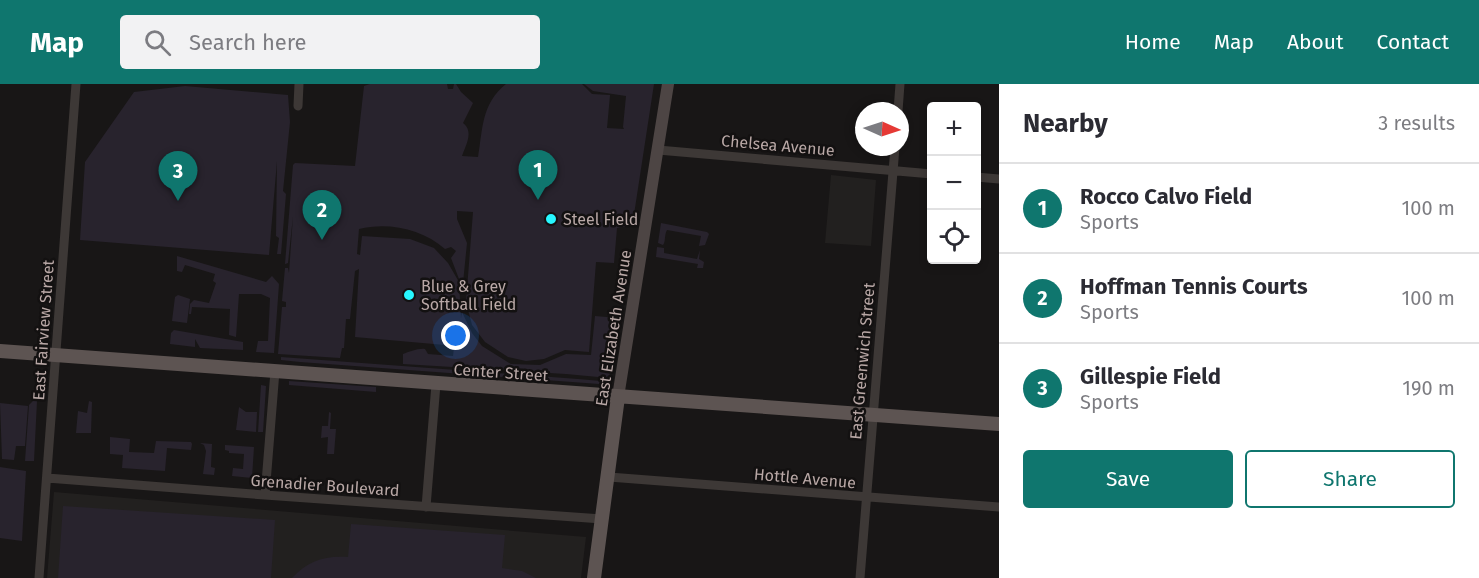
<!DOCTYPE html>
<html lang="en">
<head>
<meta charset="utf-8">
<style>
	:root { --surface:#fff; --page:#f2f2f3; --text:#2b2b33; --muted:#7c7c81; --line:#e1e1e2; --accent:#0f766e }
	body { margin:0; font-family:"Fira Sans",sans-serif; background:var(--page); color:var(--text) }
	.controls { position:absolute; right:18px; top:18px; display:grid; overflow:hidden; border-radius:6px; box-shadow:0 3px 9px #0003 }
	.controls button { width:54px; height:54px; display:grid; place-items:center; padding:0; border:0; border-bottom:2px solid var(--line); background:var(--surface); color:var(--text); font:30px sans-serif }
	.compass { position:absolute; left:855px; top:18px; width:54px; height:54px; border-radius:50%; background:var(--surface); box-shadow:0 3px 9px #0003; rotate:93deg }
	.you { position:absolute; left:456px; top:252px; width:21px; height:21px; margin:-15px; border:4px solid #fff; border-radius:50%; background:#1a73e8; box-shadow:0 0 0 9px #1a73e833 }
	.badge { display:grid; place-items:center; width:39px; height:39px; border-radius:50%; background:var(--accent); color:#fff; font-size:20px; font-weight:700 }
	.pin { position:absolute; translate:-50% -50px; filter:drop-shadow(0 2px 3px #0008) }
	.pin::after { content:''; position:absolute; top:32px; width:21px; height:18px; background:inherit; clip-path:polygon(0 0,100% 0,50% 100%) }
	.list { margin:0; padding:0; list-style:none }
	h2 { display:flex; justify-content:space-between; align-items:center; height:78px; margin:0; padding:0 24px; font-size:26px }
	h2 small { font-size:20px; font-weight:400; color:var(--muted) }
	.list li { display:grid; grid-template-columns:39px 1fr auto; gap:18px; align-items:center; box-sizing:border-box; height:90px; padding:0 24px; border-top:2px solid var(--line) }
	.list b { display:block; font-size:22px; white-space:nowrap }
	.list p { margin:0; font-size:20px; white-space:nowrap; color:var(--muted) }
	.list em { font-size:20px; font-style:normal; color:var(--muted) }
	.actions { display:flex; gap:12px; padding:18px 24px }
	.actions a { flex:1; padding:14px 0; border:2px solid var(--accent); border-radius:6px; text-align:center; font-size:21px; color:var(--accent) }
	.actions .main { background:var(--accent); color:#fff }
	.icon { flex:none; width:33px; height:33px; fill:none; stroke:currentColor; stroke-width:2; stroke-linecap:round; stroke-linejoin:round }
	.map { position:relative; flex:none; width:999px; height:494px; overflow:hidden }
	header { display:flex; align-items:center; gap:36px; box-sizing:border-box; height:84px; padding:0 30px; background:var(--accent); color:#fff }
	header strong { font-size:28px }
	nav { display:flex; gap:33px; margin-inline-start:auto; font-size:21px }
	.search { width:420px; height:54px; background:var(--page); display:flex; align-items:center; gap:15px; box-sizing:border-box; padding:0 21px; border-radius:6px; color:var(--muted); font-size:22px }
	main { display:flex }
	aside { flex:1; background:var(--surface) }
	.map>svg:first-child { display:block }
</style>
</head>
<body>
<header>
<strong>Map</strong>
<div class="search"><svg class="icon" aria-label="search" viewBox="0 0 24 24"><circle cx="10" cy="10" r="6"/><path d="M15 15l6 6"/></svg>Search here</div>
<nav><a>Home</a><a>Map</a><a>About</a><a>Contact</a></nav>
</header>
<main>
<div class="map">
<svg width="999" height="494" viewBox="0 0 999 494">
	<rect width="100%" height="100%" fill="#181616"/>
	<path fill="#22201f" d="M831,91L876,96L871,162L825,159Z
		M54,408L586,453L581,494H47Z"/>
	<path fill="#28232d" d="M370,0H447L448,5H453L454,0H456L461,8L473,19L463,39C474,47 466,61 462,72L478,73C483,45 481,20 506,0H582L592,10L610,11L607,44L624,45L623,43L626,12L593,7L584,0H654L633,137H629V142L617,144L614,179L596,178L589,268L565,266L544,275L526,277L508,273L485,258L472,241L466,218L473,128L457,127V135L467,159L463,199L459,195L451,174L456,167L451,163L445,165C422,145 389,138 359,145L357,170L360,171L362,152L410,155L434,164L448,179L459,198L461,234L462,228L472,249L482,262L511,280L540,281L566,270L591,271L595,232L618,234L609,294L566,290L403,280V270C409,268 418,264 425,265L428,270L453,272L454,263L456,262L355,253L359,185L355,187L350,235H346L344,264H342L340,274L278,270L282,223H286V218L282,217L285,184H288L289,189L293,132L288,179L285,180L293,81L295,79L355,82L364,2Z
		M185,2L288,11L290,38L283,107L286,110L281,170H277L279,154L276,152L277,77L269,171L80,156L85,78L134,8Z
		M661,139L707,148L709,150L705,161L699,162L701,152L667,146C664,151 666,157 663,161L658,159Z
		M657,163L664,164V169L697,175L700,166L699,175L704,178L703,184H697L698,180L656,173Z
		M177,172L266,198L272,192L279,200L274,269L256,268L258,257H268L270,214L261,210H239L236,253L229,251L230,225L192,223L191,230H189L190,220L194,216L209,219L216,199L213,197L215,190L185,181L182,188L177,187Z
		M178,211L190,215L187,239L172,237L175,213Z
		M174,246L243,258V266L200,264L195,255V263L170,260L171,249Z
		M281,273L578,295L601,297V298L599,300L300,278L281,276Z
		M289,297L376,303V308L289,301Z
		M261,301L266,302L263,348H258Z
		M33,317H37L34,377H25L29,321Z
		M89,317L92,318L91,349H76L78,327L87,329Z
		M0,319L28,322L25,362H16L14,376L2,375Z
		M239,323L246,328H257L256,348L236,346Z
		M329,328L331,329L330,345H336L334,370H327L328,353L321,354L322,342H328Z
		M110,353L130,355L129,368L154,369L156,357L191,358L192,360L191,366L167,364L165,387L122,384L123,371L110,370Z
		M200,359L212,360L211,383L215,384L214,391L203,390L206,367L204,361Z
		M225,361L254,363L252,394L232,392L233,384L243,385L244,370L229,369V367L225,366Z
		M0,383L26,387L22,457L0,454Z
		M63,422L275,436L271,494H58Z
		M351,440L505,451L502,484L522,487L536,494H292C307,477 326,471 348,473Z"/>
	<g fill="none" stroke-linecap="round" stroke-linejoin="round">
		<path stroke="#3d3836" stroke-width="9" d="M298,22L299,0
			M898,27L900,0
			M658,66L932,90
			M976,93L999,95
			M609,393L999,423
			M47,394L265,411L602,435
			M265,411L275,287
			M426,423L436,300
			M39,494L76,0
			M860,494L895,63"/>
		<path stroke="#4d4544" stroke-width="12" d="M618,313L668,0"/>
		<path stroke="#5d5452" stroke-width="14" d="M0,267L999,340
			M594,494L618,313"/>
	</g>
	<g fill="#27f7ff" stroke="#131111" stroke-width="2">
		<circle cx="551" cy="135" r="6"/>
		<circle cx="409" cy="211" r="6"/>
	</g>
	<g text-anchor="middle" stroke-width="5" stroke-linejoin="round" paint-order="stroke">
		<g font-size="16" fill="#b9a8a6" stroke="#131111">
			<text transform="translate(778 61) rotate(5)" y="6">Chelsea Avenue</text>
			<text transform="translate(613 244) rotate(-81)" y="6">East Elizabeth Avenue</text>
			<text transform="translate(43 246) rotate(-86)" y="6">East Fairview Street</text>
			<text transform="translate(862 277) rotate(-85)" y="6">East Greenwich Street</text>
			<text transform="translate(501 288) rotate(4)" y="6">Center Street</text>
			<text transform="translate(805 394) rotate(5)" y="6">Hottle Avenue</text>
			<text transform="translate(325 401) rotate(4)" y="6">Grenadier Boulevard</text>
		</g>
		<g font-size="16" fill="#b9a8a6" stroke="#131111" text-anchor="start">
			<text x="563" y="141">Steel Field</text>
			<text x="421" y="208">Blue &amp; Grey<tspan x="421" dy="18">Softball Field</tspan></text>
		</g>
	</g>
</svg>
<div class="controls">
<button>+</button>
<button>−</button>
<button><svg class="icon" aria-label="locate" viewBox="0 0 24 24"><circle cx="12" cy="12" r="6"/><path d="M12 2v4M12 18v4M2 12h4M18 12h4"/></svg></button>
</div>
<svg class="compass" viewBox="-18 -18 36 36"><path d="M0-13l5 13h-10z" fill="#e53935"/><path d="M0 13l5-13h-10z" fill="#7c7c81"/></svg>
<div class="you"></div>
<div class="pin badge" style="left:538px;top:116px">1</div>
<div class="pin badge" style="left:322px;top:156px">2</div>
<div class="pin badge" style="left:178px;top:117px">3</div>
</div>
<aside>
<h2>Nearby<small>3 results</small></h2>
<ul class="list">
<li><span class="badge">1</span><div><b>Rocco Calvo Field</b><p>Sports</p></div><em>100 m</em></li>
<li><span class="badge">2</span><div><b>Hoffman Tennis Courts</b><p>Sports</p></div><em>100 m</em></li>
<li><span class="badge">3</span><div><b>Gillespie Field</b><p>Sports</p></div><em>190 m</em></li>
</ul>
<div class="actions"><a class="main">Save</a><a>Share</a></div>
</aside>
</main>
</body>
</html>
